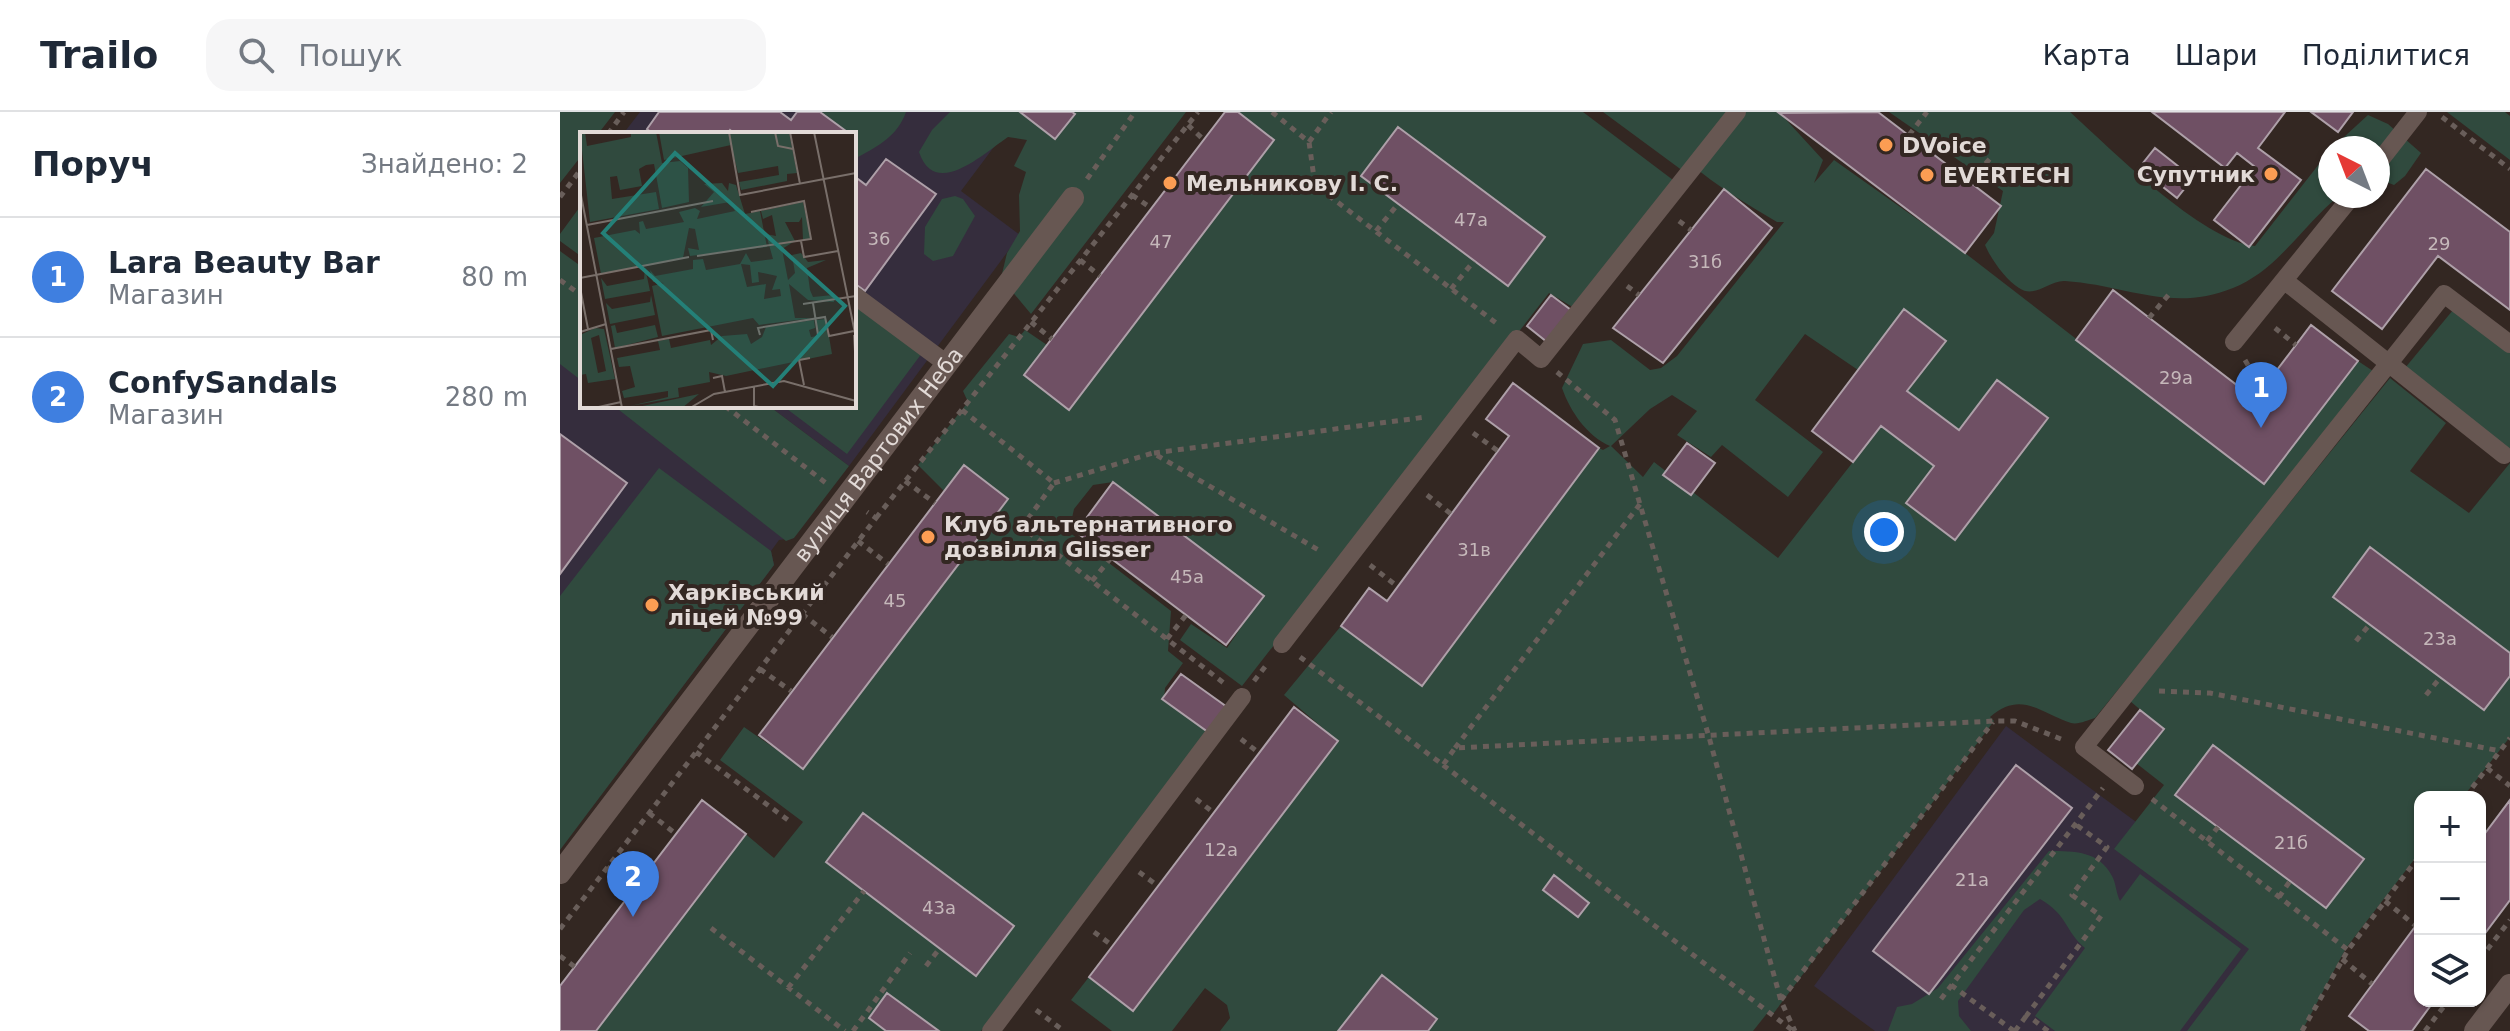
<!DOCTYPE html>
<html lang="uk">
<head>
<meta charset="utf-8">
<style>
	:root { --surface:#fff; --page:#f6f6f7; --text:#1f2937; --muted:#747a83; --line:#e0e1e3; --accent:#825d44 }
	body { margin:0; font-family:"DejaVu Sans",sans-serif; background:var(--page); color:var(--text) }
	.controls { position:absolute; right:24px; bottom:24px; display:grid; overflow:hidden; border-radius:16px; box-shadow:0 2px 6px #0004 }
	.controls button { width:72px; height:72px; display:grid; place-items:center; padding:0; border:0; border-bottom:2px solid var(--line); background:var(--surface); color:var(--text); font:40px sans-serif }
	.compass { position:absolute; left:1758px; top:24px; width:72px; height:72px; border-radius:50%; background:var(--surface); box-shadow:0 2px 6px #0004; rotate:318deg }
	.you { position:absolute; left:1324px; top:420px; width:28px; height:28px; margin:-20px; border:6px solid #fff; border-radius:50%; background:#1a73e8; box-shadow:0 0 0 12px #1a73e833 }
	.badge { display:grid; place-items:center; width:52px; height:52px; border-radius:50%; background:var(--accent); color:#fff; font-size:26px; font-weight:700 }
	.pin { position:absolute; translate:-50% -66px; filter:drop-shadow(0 2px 4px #0008) }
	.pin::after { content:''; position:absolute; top:42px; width:28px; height:24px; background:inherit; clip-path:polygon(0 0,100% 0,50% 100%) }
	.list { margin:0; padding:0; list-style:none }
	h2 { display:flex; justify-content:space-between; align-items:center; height:104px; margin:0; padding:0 32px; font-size:34px }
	h2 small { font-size:26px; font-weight:400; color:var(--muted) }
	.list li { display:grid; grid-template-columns:52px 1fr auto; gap:24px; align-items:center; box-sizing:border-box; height:120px; padding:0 32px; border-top:2px solid var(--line) }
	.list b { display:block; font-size:30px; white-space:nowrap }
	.list p { margin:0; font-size:26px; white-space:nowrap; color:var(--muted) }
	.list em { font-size:26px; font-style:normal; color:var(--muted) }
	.icon { flex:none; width:44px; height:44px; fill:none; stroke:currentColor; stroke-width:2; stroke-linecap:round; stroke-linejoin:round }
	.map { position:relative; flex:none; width:1950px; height:919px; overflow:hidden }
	header { display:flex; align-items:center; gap:48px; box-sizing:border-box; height:112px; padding:0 40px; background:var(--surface); border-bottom:2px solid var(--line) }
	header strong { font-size:38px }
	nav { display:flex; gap:44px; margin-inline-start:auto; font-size:28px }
	.search { width:560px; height:72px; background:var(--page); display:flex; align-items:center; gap:20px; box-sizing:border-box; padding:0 28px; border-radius:24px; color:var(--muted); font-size:30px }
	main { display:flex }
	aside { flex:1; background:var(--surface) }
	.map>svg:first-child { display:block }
</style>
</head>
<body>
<header>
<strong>Trailo</strong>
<div class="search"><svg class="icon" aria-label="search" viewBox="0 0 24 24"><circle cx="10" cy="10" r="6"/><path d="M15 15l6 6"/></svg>Пошук</div>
<nav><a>Карта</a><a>Шари</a><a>Поділитися</a></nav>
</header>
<main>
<aside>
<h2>Поруч<small>Знайдено: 2</small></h2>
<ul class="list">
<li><span class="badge" style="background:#3f7fe0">1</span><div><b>Lara Beauty Bar</b><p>Магазин</p></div><em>80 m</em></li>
<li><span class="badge" style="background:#3f7fe0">2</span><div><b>ConfySandals</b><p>Магазин</p></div><em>280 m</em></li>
</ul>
</aside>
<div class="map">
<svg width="1950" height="919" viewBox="0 0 1950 919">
	<rect width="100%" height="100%" fill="#332722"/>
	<path fill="#352d3d" d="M80,0H460L401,79L460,123L289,354L209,294H294V22H63Z
		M0,190L22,206V294H138L234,426L219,428L211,439L214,453L0,737Z
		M1446,614L1743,833L1680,919H1315L1254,874Z"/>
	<path fill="#304a3e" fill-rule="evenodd" d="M0,0H55L38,22H22V43L0,71Z
		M249,0H346C338,23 319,34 298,45L294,41V22H273Z
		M390,0H626L471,202L441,166L447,141L460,119L459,83L466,60L454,54L467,28L448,25C424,41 375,88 359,40L372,18Z
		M678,0H1023L1117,71L1016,197L989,181L682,574L620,528L631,512L667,536L703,483L553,370L533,373L514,397L509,420L611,499L608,539L623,551L605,576L604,588L648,620L421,919H35L182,719L214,746L243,710L160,648L184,615L243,656L448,387L404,353L384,379L358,353L408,290L403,279L449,222L459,225L465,218L487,233L464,264L508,297L714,28Z
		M1043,0H1219L1263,48L1254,71L1274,48L1405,141L1696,366L1703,368L1717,355L1798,249L1816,261L1535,606C1528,608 1518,613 1511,611C1479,601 1462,578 1430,605L1434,609L1213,902L1209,899L1193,919H660L670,906L667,893L645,876L612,919H552L511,888L529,865L574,899L778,629L724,583L781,514L863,574L1039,336L1043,338L1050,334C1027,324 1010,299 1002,276L1023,232L1051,228L1090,258L1101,256L1117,244L1224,110H1217C1187,92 1156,74 1130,51L1123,59ZM1245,222L1298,258L1385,229L1347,279L1399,318L1437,268L1487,306L1395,428L1346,391L1374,354L1321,314L1218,446L1094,350L1083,365L1051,334L1090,297L1112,283L1137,299L1117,323L1151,345L1162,333L1228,385L1263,340L1195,288Z
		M1329,0H1510C1550,36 1642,129 1695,134L1770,38V84H1779C1743,113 1718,158 1673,176C1612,201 1566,173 1505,169C1489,168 1475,187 1459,176C1445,167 1431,147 1425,133L1434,121L1443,79Z
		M1887,0H1945L1950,4V48Z
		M1808,3L1828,12L1861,41L1845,64L1834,73L1818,67V36H1772Z
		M395,84L403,87L415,104L393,144L373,149L364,142L365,115L382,87Z
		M22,92V145L0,129V122Z
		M0,139L22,155V269L0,252Z
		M294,184L365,237L287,342L223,294H294Z
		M1898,192L1950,232V338L1845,256Z
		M1830,266L1886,311L1850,359L1909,401L1950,351V625L1903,685H1860V740L1786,836L1742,919H1627L1689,837L1554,737L1604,673L1576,651L1603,617L1570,589Z
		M54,294H209L289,354L234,426L226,429Z
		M99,356L211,439L214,453L0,738V484Z
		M1489,739C1515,739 1539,739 1552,764C1556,771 1556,781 1560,789L1580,762L1681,837L1620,919H1495L1475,904L1525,836C1504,818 1508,803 1480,787L1464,798L1398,889L1399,904L1411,919H1328L1337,895L1352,892L1378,876Z"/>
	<path fill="#6f5064" stroke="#aea0a9" stroke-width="2" d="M99,0H220L231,8L237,0H260L290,22H175L170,18L167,22H93L87,17Z
		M460,0H512L515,2L495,27Z
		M665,0H678L714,28L509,298L464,263Z
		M1318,0L1441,94L1405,141L1219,1Z
		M1592,0H1725L1698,36L1741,68L1689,135L1654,108L1695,55L1677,41L1665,56Z
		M1751,0H1793L1778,20Z
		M838,15L985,125L948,174L801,64Z
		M1595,36L1633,66L1617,86L1579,56Z
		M326,47L376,82L305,179L294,171V64L306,73Z
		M1866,57L1950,120V198L1878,144L1822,217L1772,179Z
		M1164,77L1212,116L1103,251L1053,216Z
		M1553,178L1695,287L1751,213L1798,249L1704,372L1516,228Z
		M991,183L1011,198L987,230L967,214Z
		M1344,197L1386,229L1347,279L1399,318L1437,268L1488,306L1395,428L1346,391L1374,354L1321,314L1293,350L1252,319Z
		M953,271L1039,336L862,574L781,514L809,476L827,489L949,324L926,307Z
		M0,322L67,371L0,462Z
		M1127,331L1155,351L1131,383L1103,363Z
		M404,353L448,387L243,657L199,623Z
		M553,370L704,484L666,533L516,420Z
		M1810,435L1950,541V564L1924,598L1773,485Z
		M621,562L667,595L648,620L602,587Z
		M734,595L778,629L573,899L529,865Z
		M1580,598L1604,617L1572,657L1548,638Z
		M1653,633L1804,747L1766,796L1615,683Z
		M1456,653L1512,696L1369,882L1313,839Z
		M142,688L186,722L36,919H0V874Z
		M1950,688V788L1920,828V728Z
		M303,701L454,814L416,864L266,750Z
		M994,763L1029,791L1018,805L983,778Z
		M1860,808V889H1874L1852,919H1809L1789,904Z
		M822,863L877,907L868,919H778Z
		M327,881L379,919H326L309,906Z"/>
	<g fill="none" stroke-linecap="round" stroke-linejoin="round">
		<path stroke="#695e5a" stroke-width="5" stroke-dasharray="6 6" stroke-linecap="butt" d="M712,0L749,30L755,73L940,214
			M1882,5L1950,57
			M628,13L644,28
			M48,22L64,0
			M1349,23L1367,0
			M749,30L771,0
			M527,67L575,0
			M1410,70L1433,43
			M572,83L591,96
			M0,85L22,56
			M1119,109L1131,118
			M816,119L838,92
			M520,148L540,164
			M0,168L22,184
			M1067,174L1079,183
			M891,177L914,149
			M1589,206L1610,181
			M471,210L492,227
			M1715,216L1736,233
			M1685,248L1702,277
			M997,260L1055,308L1149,625L1221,889L1235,919
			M165,294L266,371
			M402,298L494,371L462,415L665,572
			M913,321L938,339
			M594,341L866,305
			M345,369L375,391
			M494,371L593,341L762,440
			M867,383L891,402
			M316,406L638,0
			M298,429L328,452
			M810,453L838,475
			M532,469L551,446
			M242,502L272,525
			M607,527L626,503
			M1796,529L1810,512
			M740,545L883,653L895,636L1434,609H1455L1501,627
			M200,557L231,579
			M694,569L708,551
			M1599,579L1650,581L1940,639
			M1866,583L1880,566
			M681,627L699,641
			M895,636L1080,392
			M136,640L232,711
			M883,653L1232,918
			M1927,656L1950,674
			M1905,685L1950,626
			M636,687L654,701
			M1592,687L1788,838
			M89,701L116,722
			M1647,729L1658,715
			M47,755L74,777
			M579,760L598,774
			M1719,785L1730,769
			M1825,789L1856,814
			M151,816L285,919
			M0,817L316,406L307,400
			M534,820L553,834
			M0,844L15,855
			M1782,847L1812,872
			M1920,847L1950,808
			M366,854L380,836
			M1391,873L1454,919
			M228,876L304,779
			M1381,887L1543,676
			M1221,888L1433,610
			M476,898L504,919
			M293,919L350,841
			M1455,919L1467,903
			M1488,919L1467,903L1541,804L1512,783L1547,735L1515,712
			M1742,919L1788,838L1860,743
			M1865,919L1888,889"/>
		<path stroke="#675752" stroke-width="18" d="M1818,51L1858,0
			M1725,169L1944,343
			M294,183L387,252
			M1674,230L1792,84
			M722,532L957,227L981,247L1177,0
			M1575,674L1524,635L1884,182L1950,232
			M431,919L682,585"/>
		<path stroke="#675752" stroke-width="22" id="s1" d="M0,761L513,86"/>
		<path stroke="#675752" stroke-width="22" d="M1915,919L1950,873"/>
	</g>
	<g fill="#fc9d53" stroke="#332722" stroke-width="3">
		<circle cx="1326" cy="33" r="8"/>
		<circle cx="1711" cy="62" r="8"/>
		<circle cx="1367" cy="63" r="8"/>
		<circle cx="610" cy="71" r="8"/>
		<circle cx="368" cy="425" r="8"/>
		<circle cx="92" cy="493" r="8"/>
	</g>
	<g text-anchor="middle" stroke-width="8" stroke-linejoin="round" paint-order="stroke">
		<g font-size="18" fill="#c5b8ba">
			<text x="911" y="114">47а</text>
			<text x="319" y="133">36</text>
			<text x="601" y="136">47</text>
			<text x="1879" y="138">29</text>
			<text x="1145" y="156">31б</text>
			<text x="1616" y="272">29а</text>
			<text x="914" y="444">31в</text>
			<text x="627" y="471">45а</text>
			<text x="335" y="495">45</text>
			<text x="1880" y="533">23а</text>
			<text x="1731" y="737">21б</text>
			<text x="661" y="744">12а</text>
			<text x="1412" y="774">21а</text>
			<text x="379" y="802">43а</text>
		</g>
		<g font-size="22" font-weight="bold" fill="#e2dad7" stroke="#332722" text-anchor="start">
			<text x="1342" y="41">DVoice</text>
			<text x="1695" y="70" text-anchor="end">Супутник</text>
			<text x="1383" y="71">EVERTECH</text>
			<text x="626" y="79">Мельникову І. С.</text>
			<text x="384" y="420">Клуб альтернативного<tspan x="384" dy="25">дозвілля Glisser</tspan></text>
			<text x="108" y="488">Харківський<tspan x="108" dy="25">ліцей №99</tspan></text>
		</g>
		<g font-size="22" fill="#e2dad7" stroke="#332722">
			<text dy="8" stroke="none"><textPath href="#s1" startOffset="526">вулиця Вартових Неба</textPath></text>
		</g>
	</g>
	<g transform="translate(20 20)">
		<rect width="276" height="276" fill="#332722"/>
		<path d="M0,0H5L7,14L51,5V0H76L82,31L100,29L108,36L109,70L82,76L74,32L66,33L59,37L62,54L40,58L37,44L30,45L32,67L76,60L79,77L10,90ZM79,0H209L217,41L207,42V49L161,58L159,50L199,43L198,34L158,41L151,13L84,28ZM142,51L148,59L149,51L156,53L165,82L180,79L187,115L110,124L108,116L119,118L115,97L109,96L103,126L21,142L14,106L55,98L60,102L59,90L63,89L66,97L104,90L99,80L115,76L120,79L117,87L155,79L150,70L121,75L134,60L124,52ZM223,70L231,107L223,108L222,85L219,90H205L215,109L202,117L208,148L215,141L212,123L221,121L228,130L246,128L227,136L230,158L233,165L253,163L254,170L228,168L209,152L215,186H233L179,193L173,186L82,204L72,154L84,151L73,150L70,138L75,144L113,137V128L123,127L126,138L160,132L166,121L171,130L193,127L186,102L196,104L192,83L183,87L181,79ZM161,132L170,133L172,151L179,150L178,140L197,144L192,158L200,157L201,164L184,167L186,152L167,155ZM65,135L70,159L25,167L21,146L27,154L64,147ZM71,163L75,183L30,192L26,171L32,177L70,170ZM246,187L252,222L146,244L129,240L130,250L98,256L99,265L50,274L88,265V259L44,266L42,259L55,255L50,234L39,235L37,226L80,218L78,209L89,207L91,216L130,208L131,213L142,204L167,202L171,212L182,205L186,195L234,188L235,196L229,198L231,205L238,204L236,188ZM35,193L37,201L75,193L78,205L35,216L31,194ZM15,196L24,197L35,247L8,251L6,242L0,243V203ZM19,203L26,239L18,241L11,206ZM119,262L102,276H53Z" fill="#304a3e" fill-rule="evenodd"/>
		<path fill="none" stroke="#796f6a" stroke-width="2" d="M149,0L160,63L276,41M195,0L198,14L213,17M210,0L220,52M234,0L276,206M0,58L42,276M7,93L133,69M221,109L224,125L258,119M117,124L231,107L224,69L171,80M0,146L109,125M0,155L8,197M233,171L238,203M223,172L276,164M0,200L26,192M180,203L178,196L245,185L249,204L274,199M274,203L276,236M31,217L131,198L133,208M133,246L142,244L145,260M224,253L219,228L230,226M174,254V274L183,276M14,276L41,270M110,276L134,262L204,249L276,269"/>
		<path fill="#248078" fill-opacity="0.15" stroke="#248078" stroke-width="4" d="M95,21L265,174L193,254L23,101Z"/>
		<rect width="276" height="276" fill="none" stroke="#e2dad7" stroke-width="4"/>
	</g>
</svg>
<div class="controls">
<button>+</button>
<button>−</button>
<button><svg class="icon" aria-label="layers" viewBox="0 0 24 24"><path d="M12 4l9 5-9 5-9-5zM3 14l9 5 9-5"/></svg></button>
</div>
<svg class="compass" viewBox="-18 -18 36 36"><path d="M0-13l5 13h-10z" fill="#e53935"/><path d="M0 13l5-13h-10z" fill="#747a83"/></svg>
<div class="you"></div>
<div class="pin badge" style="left:1701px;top:316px;background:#3f7fe0">1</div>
<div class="pin badge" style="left:73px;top:805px;background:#3f7fe0">2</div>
</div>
</main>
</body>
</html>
